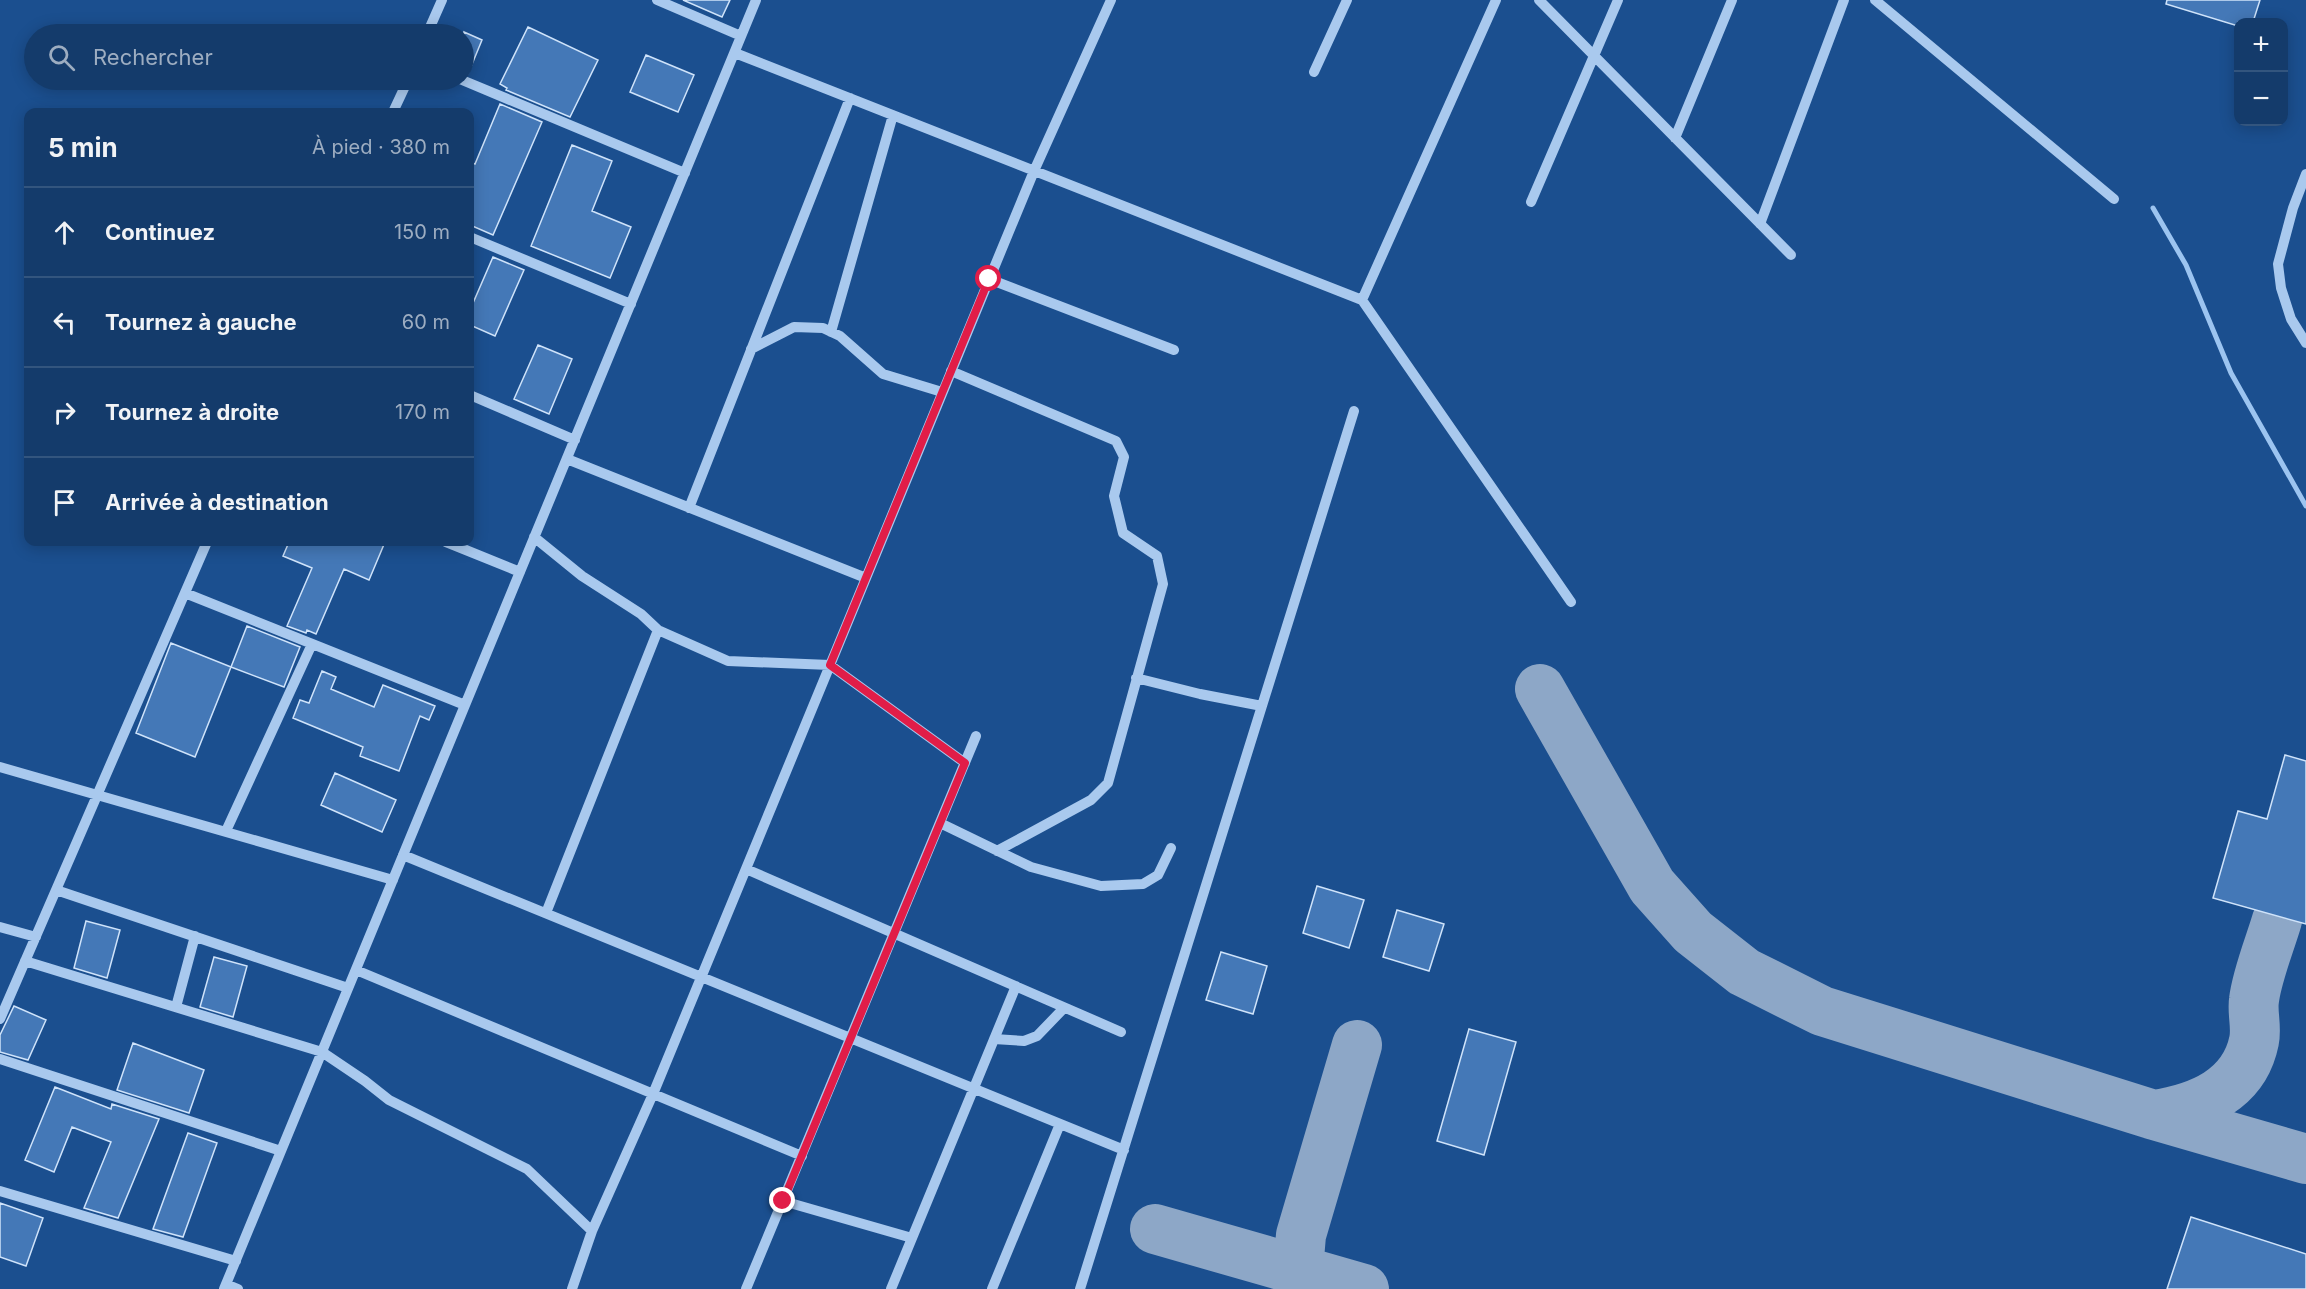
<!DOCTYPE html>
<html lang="fr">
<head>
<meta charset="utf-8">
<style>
	:root { --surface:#143b6b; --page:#1d4271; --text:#f1f3f6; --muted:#9dadc1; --line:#33557e }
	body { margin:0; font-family:Inter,sans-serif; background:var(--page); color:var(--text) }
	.controls { position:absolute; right:18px; top:18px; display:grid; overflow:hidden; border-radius:12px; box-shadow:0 3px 15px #0003 }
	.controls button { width:54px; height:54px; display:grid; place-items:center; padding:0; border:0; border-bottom:2px solid var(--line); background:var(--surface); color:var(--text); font:30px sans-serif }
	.stop { position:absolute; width:18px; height:18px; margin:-14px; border:4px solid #e11d48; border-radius:50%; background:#fff }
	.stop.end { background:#e11d48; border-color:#fff; box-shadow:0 2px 6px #0008 }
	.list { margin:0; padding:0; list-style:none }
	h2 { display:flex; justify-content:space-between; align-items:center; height:78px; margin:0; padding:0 24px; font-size:26px }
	h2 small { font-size:20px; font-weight:400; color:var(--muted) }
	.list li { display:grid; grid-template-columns:39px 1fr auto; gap:18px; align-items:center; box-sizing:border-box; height:90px; padding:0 24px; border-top:2px solid var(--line) }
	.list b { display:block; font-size:22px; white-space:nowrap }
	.list em { font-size:20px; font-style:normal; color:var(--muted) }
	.icon { flex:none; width:33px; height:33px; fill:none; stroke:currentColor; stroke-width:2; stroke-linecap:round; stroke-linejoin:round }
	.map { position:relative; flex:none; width:2306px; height:1289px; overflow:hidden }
	.search { position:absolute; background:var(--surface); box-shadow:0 3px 15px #0003; left:24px; top:24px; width:450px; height:66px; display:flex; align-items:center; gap:15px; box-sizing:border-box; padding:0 21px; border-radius:33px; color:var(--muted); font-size:22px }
	.panel { position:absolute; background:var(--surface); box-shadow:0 3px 15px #0003; left:24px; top:108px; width:450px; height:438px; border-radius:12px }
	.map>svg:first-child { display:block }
</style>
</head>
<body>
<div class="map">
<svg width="2306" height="1289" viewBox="0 0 2306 1289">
	<rect width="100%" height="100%" fill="#1b4f8f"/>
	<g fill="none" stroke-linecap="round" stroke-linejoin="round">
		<path stroke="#9cc4f0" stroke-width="5" d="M2153,208L2186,265L2231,373L2306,506"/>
		<path stroke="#8da7c7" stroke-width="50" d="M1540,689L1652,886L1693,932L1744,972L1822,1011L2154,1115L2306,1159
			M2154,1115C2199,1108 2244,1090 2254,1041C2257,1027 2252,1013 2254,1000C2257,975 2270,944 2277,920
			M1155,1229L1364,1289
			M1298,1270L1301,1235L1357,1045"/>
	</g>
	<path fill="#4478b7" stroke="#cfe3fa" stroke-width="1.5" d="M683,0H730L722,17Z
		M2167,0H2260L2253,22H2238V26L2166,4Z
		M528,27L598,60L570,117L506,90L507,88L500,84Z
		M464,32L482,40L468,74L464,73Z
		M646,55L694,75L678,112L630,92Z
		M500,104L542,122L493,235L470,225V162L475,164Z
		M572,145L612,161L592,211L631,227L610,278L531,246Z
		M493,257L524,270L495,336L470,325V310Z
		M538,345L572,359L549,414L514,399Z
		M289,542H385L369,580L344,569L316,634L307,630L306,633L287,626L312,568L283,556Z
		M247,626L300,647L284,687L231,667L195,757L136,733L171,643L231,667Z
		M322,671L336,677L331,689L374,707L383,685L435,706L429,720L420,716L399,771L360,756L363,747L293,718L300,700L309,703Z
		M2285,755L2306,761V924L2213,898L2238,811L2267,819Z
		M335,773L396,800L382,832L321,805Z
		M1317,886L1364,900L1349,948L1303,933Z
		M1397,910L1444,924L1429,971L1383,957Z
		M86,921L120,930L107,978L74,968Z
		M1221,952L1267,966L1253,1014L1206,1000Z
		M214,957L247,966L233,1017L200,1007Z
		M14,1006L46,1020L28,1060L0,1052V1035Z
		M1469,1029L1516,1042L1484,1155L1437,1141Z
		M133,1043L204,1070L189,1113L117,1090Z
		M55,1087L111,1109L112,1104L159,1119L118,1218L84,1208L111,1142L72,1127L54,1172L25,1160Z
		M188,1133L217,1143L183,1237L153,1229Z
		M0,1203L43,1218L26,1266L0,1257Z
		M2191,1217L2306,1254V1289H2167Z"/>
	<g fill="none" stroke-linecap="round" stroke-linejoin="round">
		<path stroke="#a9c9ee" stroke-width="10" d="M657,0L741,36
			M1539,0L1791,255
			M1875,0L2114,199
			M427,34L442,0
			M735,53L1362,300L1571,602
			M1314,72L1347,0
			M462,80L685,173
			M393,112L408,80
			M1675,138L1732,0
			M2306,174L2293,208L2278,264L2281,288L2291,319L2306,343
			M1531,202L1618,0
			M1760,224L1844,0
			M470,237L631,304
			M989,279L1174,350
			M1362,300L1496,0
			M831,332L893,115
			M751,349L794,327L823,328L840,336L883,374L942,392
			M951,371L1116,441L1124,457L1114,496L1123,533L1157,556L1163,584L1108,783L1091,800L997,851
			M470,395L575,440
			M567,459L866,578
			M689,508L850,98
			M534,537L582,576L641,614L658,630L728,661L830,665L965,763
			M446,542L520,572
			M185,593L465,705
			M1136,678L1200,694L1262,706
			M0,767L393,880
			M940,823L1031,867L1101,886L1143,884L1158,875L1171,848
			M226,831L312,644
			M403,855L1124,1150
			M746,869L1121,1032
			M56,890L348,988
			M546,913L658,630
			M0,927L36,937
			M25,961L322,1052L365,1081L389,1100L527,1169L592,1231
			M356,970L802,1156
			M176,1007L195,936
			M0,1019L207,542
			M994,1039L1024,1041L1037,1036L1064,1008
			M0,1059L281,1151
			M0,1191L236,1261
			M783,1201L912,1238
			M226,1284L238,1289
			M224,1289L756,0
			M572,1289L592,1231L653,1094L1034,171L1111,0
			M746,1289L976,736
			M891,1289L1016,986
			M992,1289L1060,1124
			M1080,1289L1354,411"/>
	</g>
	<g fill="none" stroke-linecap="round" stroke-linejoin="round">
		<path stroke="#e11d48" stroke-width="8" d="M783,1201L965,763L830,665L989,279"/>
	</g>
</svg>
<div class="controls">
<button>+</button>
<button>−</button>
</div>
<div class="stop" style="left:989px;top:279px"></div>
<div class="stop end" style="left:783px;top:1201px"></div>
<div class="search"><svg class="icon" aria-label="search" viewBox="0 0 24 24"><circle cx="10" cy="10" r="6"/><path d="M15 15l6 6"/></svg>Rechercher</div>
<section class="panel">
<h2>5 min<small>À pied · 380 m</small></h2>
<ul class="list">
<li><svg class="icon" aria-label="ahead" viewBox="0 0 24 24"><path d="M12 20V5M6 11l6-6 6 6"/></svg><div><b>Continuez</b></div><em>150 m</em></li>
<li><svg class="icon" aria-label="left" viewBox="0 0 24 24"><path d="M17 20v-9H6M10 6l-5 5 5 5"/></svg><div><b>Tournez à gauche</b></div><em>60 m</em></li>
<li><svg class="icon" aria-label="right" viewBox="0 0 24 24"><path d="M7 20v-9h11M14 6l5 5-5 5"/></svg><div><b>Tournez à droite</b></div><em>170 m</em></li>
<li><svg class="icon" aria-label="arrive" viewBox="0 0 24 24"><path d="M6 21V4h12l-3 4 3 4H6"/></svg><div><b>Arrivée à destination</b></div></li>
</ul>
</section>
</div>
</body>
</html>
